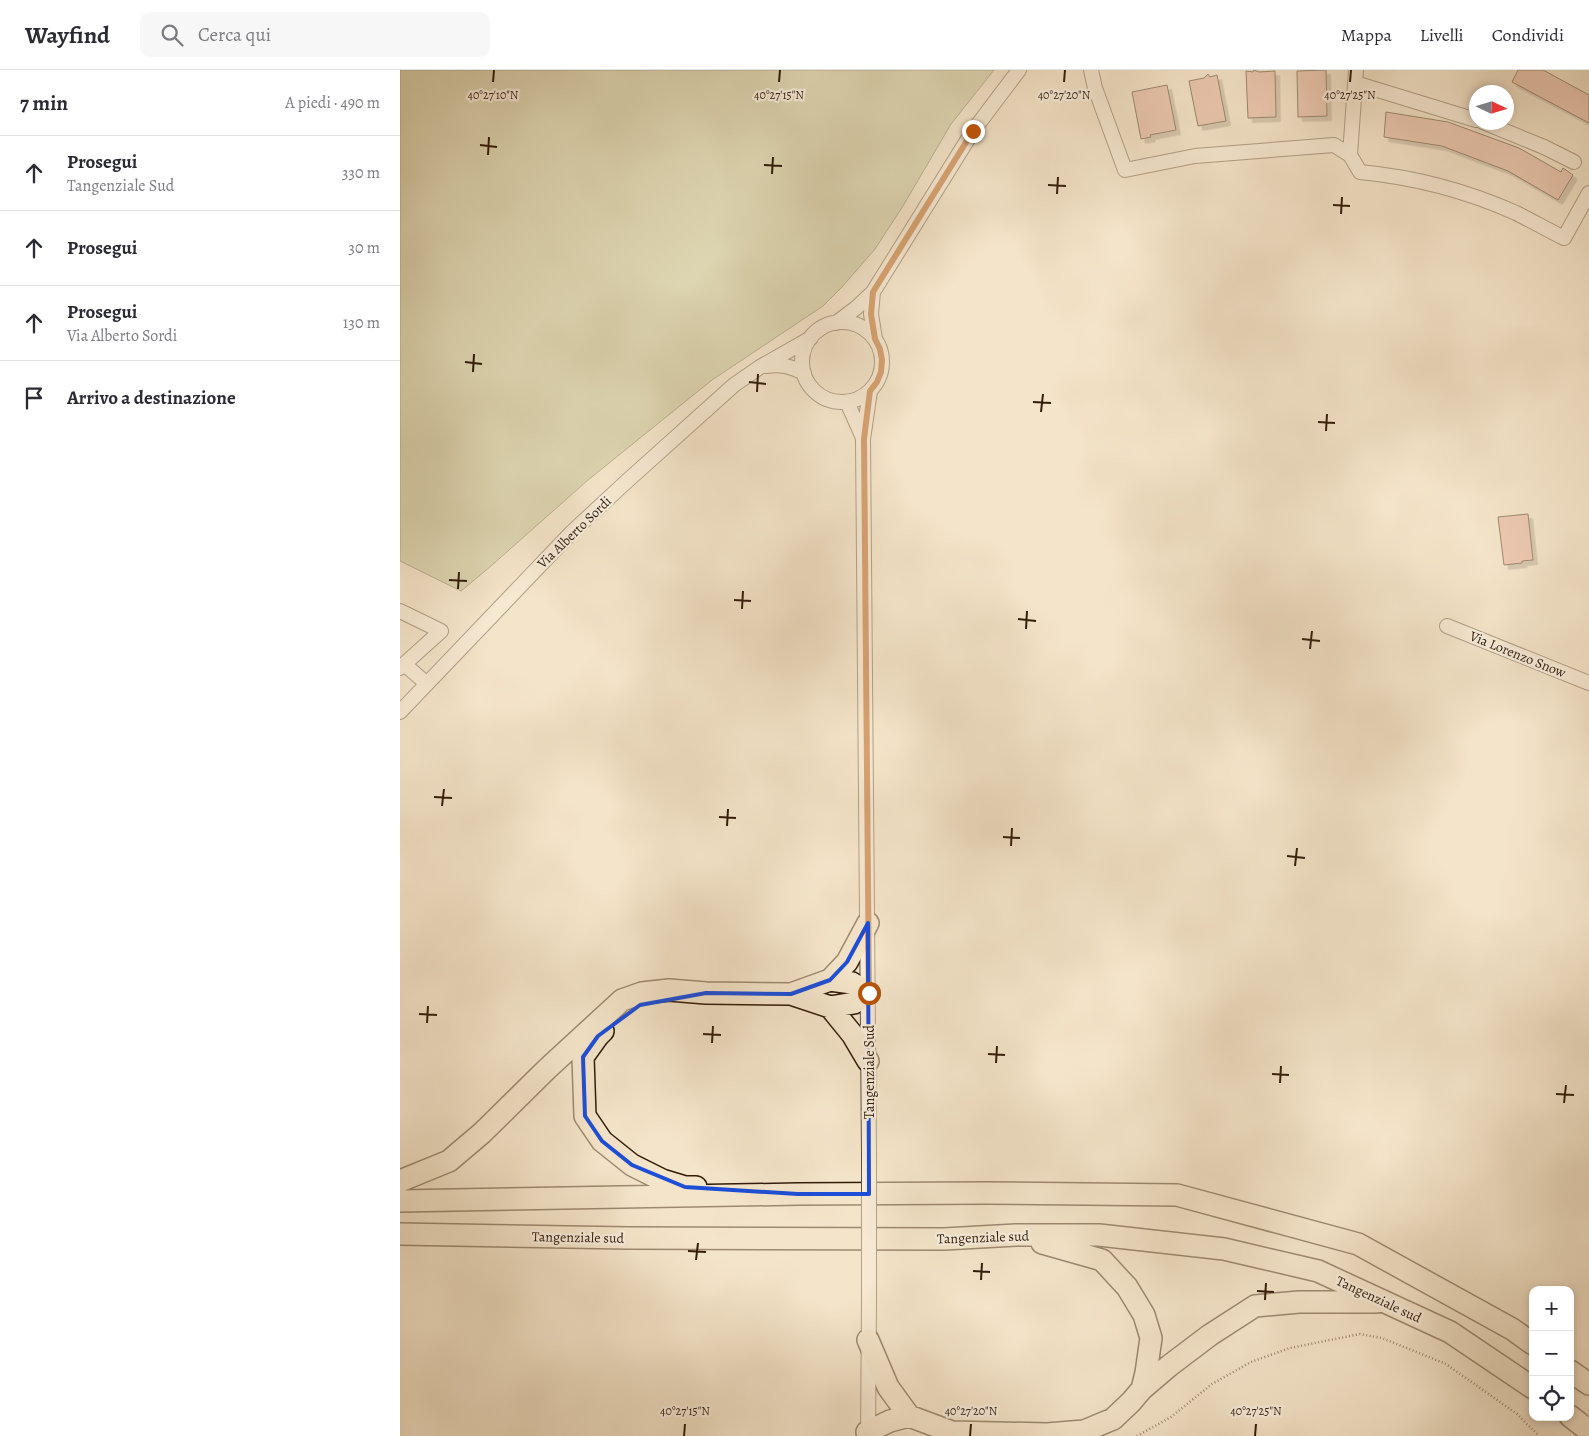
<!DOCTYPE html>
<html lang="it">
<head>
<meta charset="utf-8">
<style>
	:root { --surface:#fff; --page:#f7f7f7; --text:#2b2b33; --muted:#7c7c81; --line:#e1e1e2 }
	body { margin:0; font-family:Alegreya,serif; background:var(--page); color:var(--text) }
	.controls { position:absolute; right:15px; bottom:15px; display:grid; overflow:hidden; border-radius:10px; box-shadow:0 2px 8px #0003 }
	.controls button { width:45px; height:45px; display:grid; place-items:center; padding:0; border:0; border-bottom:1px solid var(--line); background:var(--surface); color:var(--text); font:25px sans-serif }
	.compass { position:absolute; left:1069px; top:15px; width:45px; height:45px; border-radius:50%; background:var(--surface); box-shadow:0 2px 8px #0003; rotate:94deg }
	.stop { position:absolute; width:15px; height:15px; margin:-11px; border:4px solid #b45309; border-radius:50%; background:#fff }
	.stop.end { background:#b45309; border-color:#fff; box-shadow:0 1px 5px #0008 }
	.list { margin:0; padding:0; list-style:none }
	h2 { display:flex; justify-content:space-between; align-items:center; height:65px; margin:0; padding:0 20px; font-size:21px }
	h2 small { font-size:16px; font-weight:400; color:var(--muted) }
	.list li { display:grid; grid-template-columns:32px 1fr auto; gap:15px; align-items:center; box-sizing:border-box; height:75px; padding:0 20px; border-top:1px solid var(--line) }
	.list b { display:block; font-size:19px; white-space:nowrap }
	.list p { margin:0; font-size:16px; white-space:nowrap; color:var(--muted) }
	.list em { font-size:16px; font-style:normal; color:var(--muted) }
	.icon { flex:none; width:28px; height:28px; fill:none; stroke:currentColor; stroke-width:2; stroke-linecap:round; stroke-linejoin:round }
	.map { position:relative; flex:none; width:1189px; height:1366px; overflow:hidden }
	header { display:flex; align-items:center; gap:30px; box-sizing:border-box; height:70px; padding:0 25px; background:var(--surface); border-bottom:1px solid var(--line) }
	header strong { font-size:24px }
	nav { display:flex; gap:28px; margin-inline-start:auto; font-size:18px }
	.search { width:350px; height:45px; background:var(--page); display:flex; align-items:center; gap:12px; box-sizing:border-box; padding:0 18px; border-radius:10px; color:var(--muted); font-size:19px }
	main { display:flex }
	aside { flex:1; background:var(--surface) }
	.map>svg:first-child { display:block }
</style>
</head>
<body>
<header>
<strong>Wayfind</strong>
<div class="search"><svg class="icon" aria-label="search" viewBox="0 0 24 24"><circle cx="10" cy="10" r="6"/><path d="M15 15l6 6"/></svg>Cerca qui</div>
<nav><a>Mappa</a><a>Livelli</a><a>Condividi</a></nav>
</header>
<main>
<aside>
<h2>7 min<small>A piedi · 490 m</small></h2>
<ul class="list">
<li><svg class="icon" aria-label="ahead" viewBox="0 0 24 24"><path d="M12 20V5M6 11l6-6 6 6"/></svg><div><b>Prosegui</b><p>Tangenziale Sud</p></div><em>330 m</em></li>
<li><svg class="icon" aria-label="ahead" viewBox="0 0 24 24"><path d="M12 20V5M6 11l6-6 6 6"/></svg><div><b>Prosegui</b></div><em>30 m</em></li>
<li><svg class="icon" aria-label="ahead" viewBox="0 0 24 24"><path d="M12 20V5M6 11l6-6 6 6"/></svg><div><b>Prosegui</b><p>Via Alberto Sordi</p></div><em>130 m</em></li>
<li><svg class="icon" aria-label="arrive" viewBox="0 0 24 24"><path d="M6 21V4h12l-3 4 3 4H6"/></svg><div><b>Arrivo a destinazione</b></div></li>
</ul>
</aside>
<div class="map">
<svg width="1189" height="1366" viewBox="0 0 1189 1366">
	<defs>
		<filter id="shadow"><feDropShadow dx="4.5" dy="4.5" stdDeviation="0" flood-color="#0004"/></filter>
	</defs>
	<rect width="100%" height="100%" fill="#f4e4c9"/>
	<filter id="stains"><feTurbulence type="fractalNoise" baseFrequency=".004" numOctaves="4"/><feColorMatrix values="0 0 0 0 .2 0 0 0 0 .09 0 0 0 0 .02 0 0 0 .5 -.17"/></filter>
	<radialGradient id="worn" r=".72"><stop offset=".6" stop-color="#630" stop-opacity="0"/><stop offset="1" stop-color="#630" stop-opacity=".3"/></radialGradient>
	<path fill="#c0c394" stroke="#79704e" d="M0,0H594L551,54L503,136L475,179L442,217L423,236L312,310L188,410L91,496L61,521L0,491Z"/>
	<path fill="#e3a996" stroke="#321c08" filter="url(#shadow)" d="M854,0L859,2L875,1L876,47L848,48L846,1L853,2Z
		M926,0L927,46L898,47L897,1Z
		M1118,0H1143L1189,25V53L1112,12Z
		M808,4L810,7L817,5L826,51L798,56L789,11L804,8Z
		M767,15L776,60L750,65L751,67L741,69L732,22Z
		M986,42L1048,52L1119,78L1161,102L1163,98L1173,105L1158,130L1108,101L1042,76L984,67Z
		M1128,444L1133,490L1122,491V493L1104,495L1098,447Z"/>
	<g fill="none" stroke-linecap="round" stroke-linejoin="round">
		<defs>
			<path id="minor" d="M691,0L695,18L725,100L795,86L934,75L950,85L960,102C1013,107 1067,121 1116,143C1132,151 1148,160 1164,168L1189,123
				M955,13L1076,50
				M1083,52L1144,77L1174,92
				M950,85L956,0
				M473,222L471,244L475,269
				M402 292a40 40 0 1 1 80 0a40 40 0 1 1-80 0Z
				M436,253L456,238L473,222L573,61L619,0
				M366,296C381,294 390,296 404,303
				M447,332L463,368
				M0,541L41,561L0,598
				M1047,556L1189,613
				M4,594L26,613
				M0,642L172,462L226,412L334,315L360,297L411,268
				M469,1084L463,369L470,321
				M468,1366L469,1233"/>
			<path id="highway" d="M391,924L430,910L447,892L468,853
				M430,937L454,933L469,923L452,913L430,910
				M203,961L198,966L183,987L185,1046L202,1071L232,1095L262,1110L285,1117H296
				M0,1111L49,1091L82,1063L147,999L222,930L242,923L269,920L306,923L391,924L430,937L452,964L468,991
				M0,1131L398,1124L586,1123L777,1125L958,1174L1112,1259L1133,1274
				M0,1164L228,1168L544,1169L616,1165H699L824,1179L918,1201L1050,1262L1133,1318
				M642,1173L702,1190L727,1217L744,1245L751,1268L746,1303L742,1319
				M468,1270L488,1317L509,1346L552,1362L647,1364L684,1361L713,1349L731,1332L742,1319L769,1296L810,1265L855,1236L899,1232H976
				M1170,1301L1189,1314
				M1170,1346L1189,1361
				M467,1362L490,1351L509,1346"/>
		</defs>
		<use href="#minor" stroke="#624e38" stroke-width="16"/>
		<use href="#highway" stroke="#321c08" stroke-width="24"/>
		<path stroke="#321c08" stroke-width="2.5" stroke-dasharray="1 2.5" stroke-linecap="butt" d="M737,1366L771,1347L812,1314L851,1292L890,1278L960,1264L982,1268L1046,1294L1117,1344L1139,1366"/>
		<use href="#minor" stroke="#f8eddc" stroke-width="14"/>
		<use href="#highway" stroke="#f4e4c9" stroke-width="21"/>
		<defs>
			<path id="minor-bridge" d="M469,1233V1084"/>
		</defs>
		<use href="#minor-bridge" stroke="#624e38" stroke-width="16" stroke-linecap="butt"/>
		<use href="#minor-bridge" stroke="#f8eddc" stroke-width="14"/>
	</g>
	<g fill="none" stroke-linecap="round" stroke-linejoin="round">
		<path stroke="#b45309" stroke-width="6" d="M469,923L464,369L470,321L477,312L481,302L482,290L480,279L475,269L471,244L473,222L573,61"/>
	</g>
	<path d="M0 0H1189V1366H0ZM468,853L469,1124H398L285,1117L232,1095L202,1071L185,1046L183,987L198,966L240,935L306,923L391,924L430,910L447,892Z" fill="#f4e4c9" fill-opacity=".55" fill-rule="evenodd"/>
	<path fill="none" stroke="#1d4ed8" stroke-width="4" stroke-linejoin="round" d="M468,853L469,1124H398L285,1117L232,1095L202,1071L185,1046L183,987L198,966L240,935L306,923L391,924L430,910L447,892Z"/>
	<path fill="none" stroke="#321c08" stroke-width="2" d="M93,12L94,0M379,12L380,0M664,12L665,0M950,12L951,0M80,75L97,77M88,85L89,67M364,95L382,96M372,104L373,87M648,115L666,116M657,124L658,107M933,135L950,136M941,144L942,127M65,292L82,294M73,302L74,284M349,312L366,314M357,322L358,304M633,332L651,333M641,342L643,324M918,352L935,353M926,361L927,344M49,510L67,511M58,519L59,502M334,530L351,531M342,539L343,521M618,549L636,551M626,559L627,541M902,569L920,571M910,579L912,561M34,727L52,728M42,736L44,719M319,747L336,748M327,756L328,739M603,767L620,768M611,776L612,758M887,786L905,788M895,796L897,778M19,944L37,945M27,953L28,936M303,964L321,965M312,973L313,956M588,984L605,985M596,993L597,976M872,1004L889,1005M880,1013L881,996M1156,1024L1174,1025M1164,1033L1166,1015M288,1181L306,1182M296,1190L298,1173M573,1201L590,1202M581,1210L582,1193M857,1221L874,1222M865,1230L866,1213M284,1366L285,1354M570,1366L571,1354M855,1366L856,1354"/>
	<g text-anchor="middle" stroke-width="4.5" stroke-linejoin="round" paint-order="stroke">
		<g font-size="14" fill="#321c08" stroke="#f8eddc">
			<text transform="translate(174 462) rotate(-44)" y="5">Via Alberto Sordi</text>
			<text transform="translate(1118 584) rotate(22)" y="5">Via Lorenzo Snow</text>
			<text transform="translate(469 1002) rotate(-90)" y="5">Tangenziale Sud</text>
			<text transform="translate(178 1167) rotate(1)" y="5">Tangenziale sud</text>
			<text transform="translate(583 1167) rotate(-2)" y="5">Tangenziale sud</text>
			<text transform="translate(979 1229) rotate(25)" y="5">Tangenziale sud</text>
		</g>
	</g>
	<g font-size="12" text-anchor="middle" fill="#321c08" stroke="#f8eddc" stroke-width="4.5" stroke-linejoin="round" paint-order="stroke">
		<text x="379" y="29">40°27'15"N</text>
		<text x="664" y="29">40°27'20"N</text>
		<text x="950" y="29">40°27'25"N</text>
		<text x="93" y="29">40°27'10"N</text>
		<text x="285" y="1345">40°27'15"N</text>
		<text x="571" y="1345">40°27'20"N</text>
		<text x="856" y="1345">40°27'25"N</text>
	</g>
	<rect width="100%" height="100%" filter="url(#stains)"/>
	<rect width="100%" height="100%" fill="url(#worn)"/>
</svg>
<div class="controls">
<button>+</button>
<button>−</button>
<button><svg class="icon" aria-label="locate" viewBox="0 0 24 24"><circle cx="12" cy="12" r="6"/><path d="M12 2v4M12 18v4M2 12h4M18 12h4"/></svg></button>
</div>
<svg class="compass" viewBox="-18 -18 36 36"><path d="M0-13l5 13h-10z" fill="#e53935"/><path d="M0 13l5-13h-10z" fill="#7c7c81"/></svg>
<div class="stop" style="left:469px;top:923px"></div>
<div class="stop end" style="left:573px;top:61px"></div>
</div>
</main>
</body>
</html>
